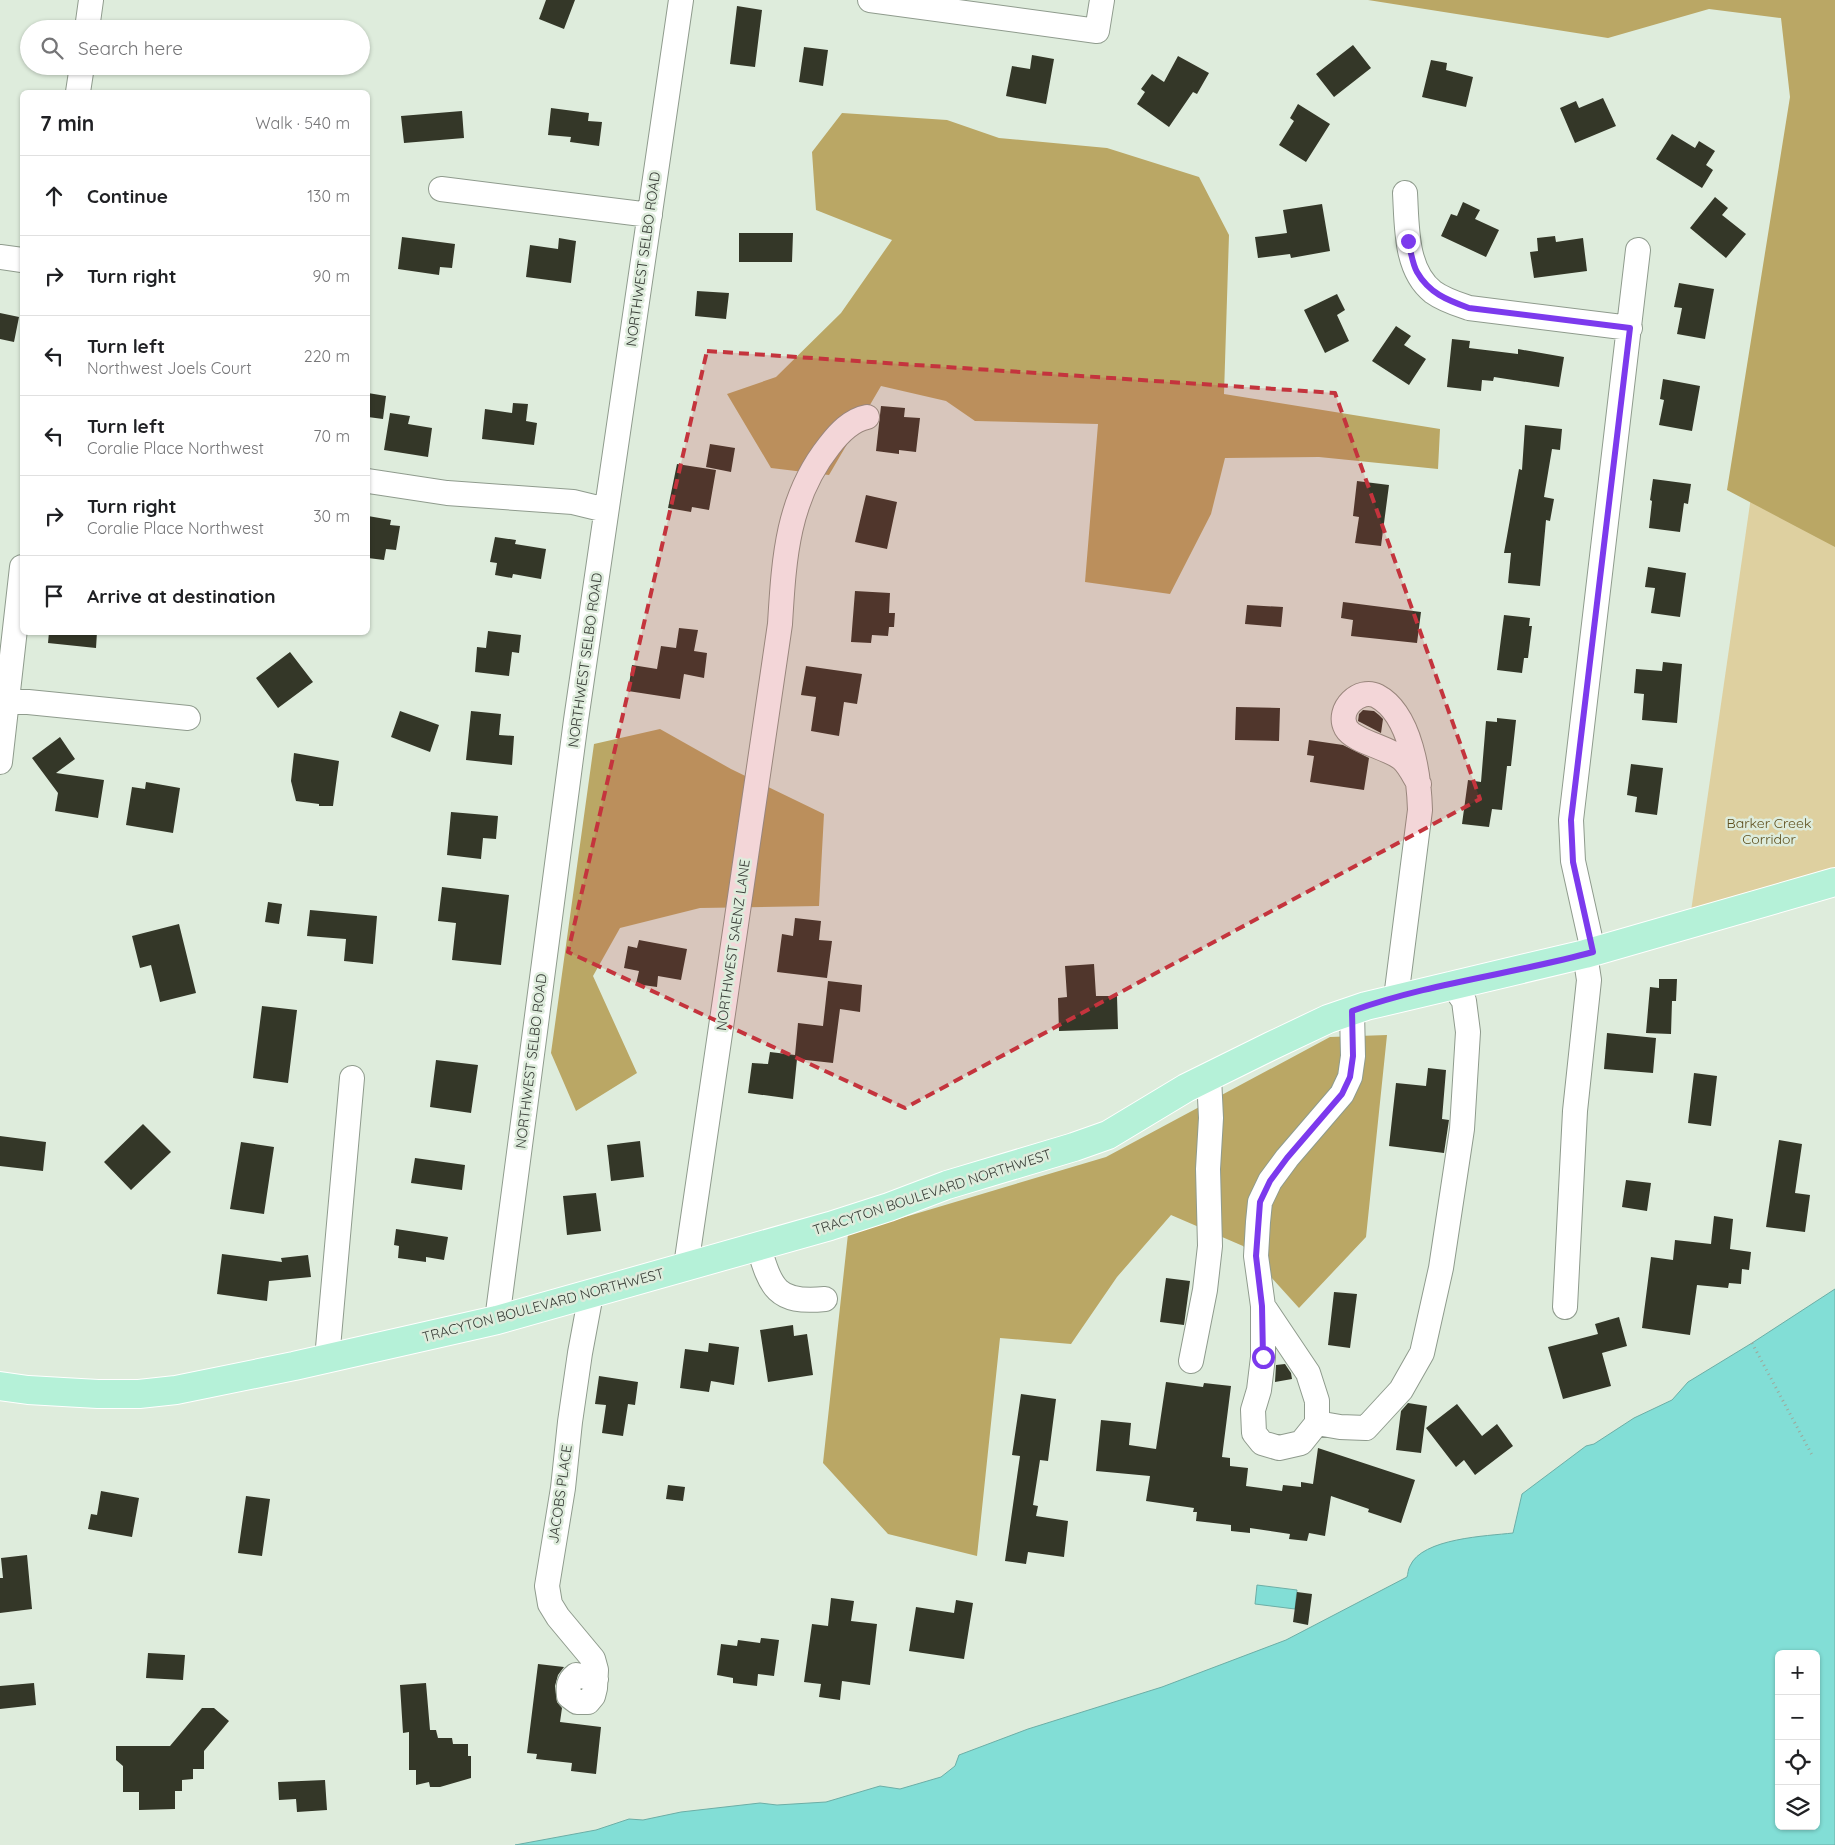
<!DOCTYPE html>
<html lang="en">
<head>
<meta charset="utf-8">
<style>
	:root { --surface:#fff; --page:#f6f6f6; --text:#202124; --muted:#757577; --line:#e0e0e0 }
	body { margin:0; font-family:Quicksand,sans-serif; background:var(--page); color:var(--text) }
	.controls { position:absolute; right:15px; bottom:15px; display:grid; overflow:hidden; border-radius:8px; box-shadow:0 1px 4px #0004 }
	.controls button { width:45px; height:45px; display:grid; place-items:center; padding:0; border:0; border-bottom:1px solid var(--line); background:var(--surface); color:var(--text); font:25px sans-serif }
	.stop { position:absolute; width:15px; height:15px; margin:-11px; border:4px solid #7c3aed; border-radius:50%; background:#fff }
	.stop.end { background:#7c3aed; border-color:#fff; box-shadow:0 1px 5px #0008 }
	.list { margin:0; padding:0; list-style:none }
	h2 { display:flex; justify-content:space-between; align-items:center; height:65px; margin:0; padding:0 20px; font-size:21px }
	h2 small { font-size:16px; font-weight:400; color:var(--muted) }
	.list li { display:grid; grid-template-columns:32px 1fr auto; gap:15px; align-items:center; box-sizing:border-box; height:80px; padding:0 20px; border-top:1px solid var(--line) }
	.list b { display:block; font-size:19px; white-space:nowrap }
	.list p { margin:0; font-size:16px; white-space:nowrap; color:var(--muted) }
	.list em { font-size:16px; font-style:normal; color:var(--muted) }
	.icon { flex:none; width:28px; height:28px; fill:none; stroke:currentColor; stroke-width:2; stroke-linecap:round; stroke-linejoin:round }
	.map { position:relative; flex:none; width:1835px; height:1845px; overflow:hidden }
	.search { position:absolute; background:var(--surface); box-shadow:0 1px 4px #0004; left:20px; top:20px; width:350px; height:55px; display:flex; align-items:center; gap:12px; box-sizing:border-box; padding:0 18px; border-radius:28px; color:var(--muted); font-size:19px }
	.panel { position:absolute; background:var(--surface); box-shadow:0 1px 4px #0004; left:20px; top:90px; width:350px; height:545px; border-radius:8px }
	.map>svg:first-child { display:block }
</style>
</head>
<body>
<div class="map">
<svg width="1835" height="1845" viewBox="0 0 1835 1845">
	<rect width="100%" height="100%" fill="#deecdc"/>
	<path fill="#ded0a0" d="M1823,0H1835V882L1689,925Z"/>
	<path fill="#baa765" d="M1368,0H1835V547L1727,490L1790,97L1781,18L1709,9L1608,38Z
		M842,113L947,120L999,138L1107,148L1199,177L1229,235L1224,394L1440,429L1438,469L1319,457L1225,458L1211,514L1170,594L1085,582L1098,424L975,421L946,401L881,386L829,475L771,468L727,394L776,377L841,313L892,240L816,210L812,152Z
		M660,729L731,769L824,814L819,906L700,908L620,928L593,976L637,1073L576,1111L551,1053L594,744Z
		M1387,1035L1366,1237L1299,1308L1243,1246L1171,1215L1117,1277L1071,1344L1000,1338L977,1556L888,1534L823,1463L848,1234L1106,1157L1330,1037Z"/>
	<path fill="#82ded6" stroke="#6caea6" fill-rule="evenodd" d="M1835,1289V1845H515L596,1830L629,1819L643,1820L681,1812L760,1803L777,1805L826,1802L880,1786L900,1789L941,1777L955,1766L959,1755L1028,1729L1162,1687L1286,1640L1407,1577C1408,1574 1408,1569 1410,1566C1422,1538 1487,1536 1513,1533L1522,1494L1586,1446L1594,1444L1634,1418L1672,1400L1688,1382L1752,1343ZM1779,1654H1816V1826H1779Z
		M1257,1585L1297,1590L1295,1609L1255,1604Z"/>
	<path fill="#343728" d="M546,0H575L564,29L539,19Z
		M737,6L762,10L755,67L730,64Z
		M1353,45L1371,68L1334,97L1316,74Z
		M804,47L828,50L823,86L799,82Z
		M1032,55L1054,59L1046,104L1006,96L1012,66L1030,69Z
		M1178,56L1209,73L1197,94L1193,92L1169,127L1137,104L1145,92L1141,89L1152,74L1164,82Z
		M1431,60L1447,63L1446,70L1473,77L1466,107L1422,97Z
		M1603,98L1616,126L1575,143L1560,108L1576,101L1579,108Z
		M1298,104L1330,124L1306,162L1279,145L1294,121L1290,118Z
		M551,108L589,113L588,121L602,122L599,146L570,142L571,137L548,135Z
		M462,111L464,138L404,143L401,116Z
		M1672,134L1695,148L1699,141L1715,151L1706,165L1713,170L1702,188L1656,159Z
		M1715,197L1728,208L1722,215L1746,234L1726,258L1690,228Z
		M1463,202L1480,210L1475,219L1499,230L1486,257L1441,236L1451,214L1457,216Z
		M1322,204L1330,251L1291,258L1290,254L1258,258L1255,237L1287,233L1283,210Z
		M739,233H793L792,262H739Z
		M1555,236L1556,242L1583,238L1587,271L1534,278L1530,252L1538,251L1537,238Z
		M402,237L455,244L452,268L440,267L439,275L398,269Z
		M559,238L576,241L571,283L526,277L530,245L558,249Z
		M1679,283L1714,289L1705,339L1677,334L1682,308L1674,307Z
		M697,291L729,293L726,319L695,316Z
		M1337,294L1345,310L1337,315L1349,341L1325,353L1304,310Z
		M0,313L19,317L14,342L0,339Z
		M1396,326L1411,336L1404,345L1426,359L1409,385L1372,361Z
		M1452,339L1470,341L1469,348L1518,354V349L1564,357L1559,387L1494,377L1493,381L1482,380L1481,391L1447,387Z
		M1663,379L1700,386L1692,431L1659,425L1664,400L1660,399Z
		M368,393L386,396L383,419L368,417Z
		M513,403L528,404L526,421L537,423L534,445L482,439L485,409L512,413Z
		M881,406L905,408L904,417L920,418L916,452L899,450V454L876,451Z
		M390,413L410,416L408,424L432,428L428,457L384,450Z
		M1525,425L1562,429L1560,450L1552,449L1544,497L1554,499L1550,521L1546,520L1540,586L1508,583L1511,553H1504L1519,469L1522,470Z
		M710,444L735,448L731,472L706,467Z
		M677,464L716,470L709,510L692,507L691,512L668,508Z
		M1653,479L1691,484L1688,504L1684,503L1680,532L1649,528L1652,501L1650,500Z
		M1357,481L1389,485L1381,546L1355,543L1359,517L1353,516Z
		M866,495L897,502L887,549L855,542Z
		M368,516L391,520L390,525L400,526L396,550L386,549L384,560L368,558Z
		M495,537L516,540L515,544L546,549L541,579L513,574L512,578L495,575L497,563L490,562Z
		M1648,567L1686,573L1680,617L1651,613L1655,588L1645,587Z
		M855,591L890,593L889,613H895L894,627H889L888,636L872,635L871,643L851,642Z
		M1343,602L1421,612L1417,643L1351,636L1353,620L1341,618Z
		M1247,605L1283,607L1281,627L1245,624Z
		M1504,615L1530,618L1529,626H1532L1528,658H1524L1522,673L1497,670Z
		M679,628L698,630L694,651L707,653L704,678L684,674L680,699L628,691L632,665L657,669L661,646L676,648Z
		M488,631L521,635L519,653L512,652L509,676L475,672L477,647L486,648Z
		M49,632H97L96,648L48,643Z
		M290,652L313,682L278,708L256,678Z
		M1663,662L1682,664L1677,723L1642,720L1644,694L1634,693L1636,669L1662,671Z
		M806,666L862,674L857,704L844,702L839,736L811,731L816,697L801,695Z
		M1236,707L1280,708L1279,741L1235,740Z
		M1363,710L1374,711L1379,715L1383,719L1381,733L1358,721L1359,714Z
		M400,711L439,725L430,752L391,737Z
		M471,711L501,714L499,735L514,736L512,765L466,760Z
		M1497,718L1516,720L1511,766H1507L1502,810L1492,809L1489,827L1462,824L1468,780L1481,782L1486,721L1497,722Z
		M60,737L75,759L56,773L104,780L98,818L55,811L58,793L32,758Z
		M1309,740L1343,745L1369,758L1364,790L1310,782L1314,756L1307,755Z
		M294,753L339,761L333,806H319V804L296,801L291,781Z
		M1631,764L1663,768L1657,815L1635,812L1637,797L1627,795Z
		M146,782L180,788L173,833L126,825L132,787L145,789Z
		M451,812L498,816L496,839L483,838L481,859L447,855Z
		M442,887L509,895L501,965L452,960L456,923L438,921Z
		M268,902L282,904L279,924L265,922Z
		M310,910L377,916L373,964L344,961L346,939L307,936Z
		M795,918L821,921L819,940L832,941L827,978L777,972L782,934L793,936Z
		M179,924L196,993L160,1002L151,965L140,968L132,936Z
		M639,940L687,949L681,980L658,976L657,987L636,984L639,971L624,968L628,946L637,948Z
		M1094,964L1096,996H1117L1118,1029L1059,1031L1058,998L1067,997L1065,966Z
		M1659,979H1677L1676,1001H1672L1671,1034L1646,1033L1650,987L1659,988Z
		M828,981L862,985L860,1012L840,1009L833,1063L797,1059L793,1099L748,1093L752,1063L768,1064L770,1052L795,1055L798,1023L823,1026Z
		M262,1006L297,1010L288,1083L253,1078Z
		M1607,1033L1656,1038L1653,1073L1604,1069Z
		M436,1060L478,1065L471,1113L430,1107Z
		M1428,1068L1446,1070L1442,1119L1449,1120L1444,1153L1389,1146L1396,1083L1426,1086Z
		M1694,1073L1717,1076L1711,1126L1688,1123Z
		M143,1124L171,1152L131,1190L104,1162Z
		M0,1136L46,1142L43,1171L0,1166Z
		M1779,1140L1802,1144L1795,1193L1810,1195L1805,1232L1766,1227Z
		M640,1141L644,1177L611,1181L607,1145Z
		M241,1142L274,1147L264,1214L230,1209Z
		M415,1158L465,1165L462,1190L411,1183Z
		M1626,1180L1651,1183L1647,1211L1622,1207Z
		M596,1193L601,1231L567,1235L563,1196Z
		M1714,1216L1733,1219L1730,1249L1751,1252L1749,1270L1742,1269L1741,1284L1729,1283L1728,1288L1697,1285L1690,1335L1642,1328L1651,1257L1673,1260L1675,1240L1711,1244Z
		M396,1229L448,1237L444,1260L426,1257V1262L398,1258L399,1246L394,1245Z
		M222,1254L282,1262L281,1258L308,1255L311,1277L269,1281L267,1301L217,1294Z
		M1166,1278L1190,1281L1184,1325L1160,1322Z
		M1334,1292L1357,1294L1350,1348L1328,1345Z
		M1619,1317L1627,1346L1602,1353L1611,1386L1563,1399L1548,1347L1598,1334L1595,1324Z
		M793,1325L794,1336L807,1334L813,1375L768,1382L760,1330Z
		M709,1343L739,1347L734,1385L711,1381L709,1392L680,1388L685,1349L708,1352Z
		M1285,1364L1291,1373L1292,1379L1275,1382L1276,1365Z
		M599,1376L638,1382L635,1405L628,1404L623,1436L602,1433L606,1405L595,1404Z
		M1166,1382L1203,1387L1204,1383L1231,1386L1222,1457L1230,1458V1466L1248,1468L1246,1486L1282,1491L1283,1485L1301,1487V1482L1313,1484L1318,1448L1415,1480L1401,1523L1368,1512L1369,1509L1331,1496L1325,1536L1309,1533L1307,1541L1289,1539L1290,1534L1250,1528V1533L1231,1531V1525L1196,1521L1197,1512H1193L1194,1508L1146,1501L1150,1476L1096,1471L1101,1420L1131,1423L1129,1445L1156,1449Z
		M1021,1394L1056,1399L1048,1461L1040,1460L1033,1505L1038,1506L1036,1516L1068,1521L1064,1557L1028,1552L1026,1564L1005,1561L1020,1456L1012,1455Z
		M1408,1403L1427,1406L1421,1453L1396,1450L1401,1411Z
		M1457,1404L1482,1436L1497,1424L1513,1446L1475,1475L1464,1460L1456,1467L1426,1428Z
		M668,1485L685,1487L683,1501L666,1499Z
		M101,1491L139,1498L132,1537L88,1529L91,1514L97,1515Z
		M246,1496L270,1499L262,1556L238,1553Z
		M27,1555L32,1609L0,1613V1578H3L1,1558Z
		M1297,1592L1312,1594L1308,1625L1293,1622Z
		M831,1598L854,1601L851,1621L877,1624L870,1685L842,1681L840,1700L819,1697L821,1684L804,1682L812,1624L828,1626Z
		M956,1600L973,1603L964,1659L909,1651L916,1607L954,1613Z
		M761,1638L779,1640L774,1676L758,1674L757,1686L733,1683V1678L717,1675L721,1644L737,1646L738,1640L760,1643Z
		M148,1653L185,1655L183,1680L146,1678Z
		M538,1664L564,1667L558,1675L555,1686L557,1702L562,1708L560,1722L601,1727L596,1774L571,1771L572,1763L536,1759L537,1754L527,1753Z
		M34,1683L36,1705L0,1709V1686Z
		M426,1683L430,1730H436L438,1738H452L453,1744H468V1756H471V1778L440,1787H430L429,1782L416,1785V1770H409V1732L403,1733L400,1685Z
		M202,1708H214L229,1721L204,1751V1769H193V1779L182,1780V1791H175V1809L139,1810V1792H123V1766L116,1760V1746H170Z
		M325,1780L327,1810L297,1812L296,1799L279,1800L278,1782Z"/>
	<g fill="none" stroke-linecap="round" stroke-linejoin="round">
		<defs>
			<path id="minor" d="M870,0L1097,31L1102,0
				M87,29L91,0
				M78,92L82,66
				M441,189L650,215
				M1405,193C1407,226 1405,270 1433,292C1444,300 1457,304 1469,308L1630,328
				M0,257L22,260
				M368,481L447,493L573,502L606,510
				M8,700L188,718
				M0,762L22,567
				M1593,951L1573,861L1571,820L1638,250
				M1396,998L1420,810C1419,776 1411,714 1377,696C1360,687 1336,709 1346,728C1354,742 1388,747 1402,759C1409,765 1414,776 1419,784
				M758,1245C771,1288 776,1304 825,1299
				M686,1266L780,624C784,559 787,499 829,446C839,433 851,420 867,417
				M591,1294L580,1353L570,1422L563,1488L547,1586L550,1604L558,1617L593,1659L596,1670L595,1688L593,1696L588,1702H577L569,1696C568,1687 568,1681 576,1675L596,1679
				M1263,1306L1308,1373L1317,1401V1423L1301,1443L1279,1448L1262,1443L1254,1433L1253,1410L1259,1390L1263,1357V1306L1256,1256L1258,1222L1260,1202L1270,1181L1287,1158L1342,1094L1350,1077L1353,1056L1352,1011
				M1565,1307L1575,1111L1589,980L1585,954
				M497,1320L576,720L681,0
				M327,1359L352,1078
				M1191,1361L1205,1290L1210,1246L1208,1169L1211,1118L1209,1077
				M1317,1423L1340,1427L1366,1428L1401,1390L1422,1353L1441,1268L1462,1129L1468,1032L1464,1001L1452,984"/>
			<path id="major" d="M0,1386L28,1390L98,1394H139L176,1390L294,1366L497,1320L830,1226L889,1207L947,1185L1074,1147L1108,1135L1186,1088L1271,1046L1328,1019L1366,1006L1585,954L1835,882"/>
		</defs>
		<use href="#minor" stroke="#8f9b8d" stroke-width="26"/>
		<use href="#major" stroke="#fff" stroke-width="30"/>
		<path stroke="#9da89c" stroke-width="3" stroke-dasharray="1 4" stroke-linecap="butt" d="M1752,1343L1812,1455"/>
		<use href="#minor" stroke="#fff" stroke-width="24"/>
		<use href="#major" stroke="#b5f1d8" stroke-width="28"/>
	</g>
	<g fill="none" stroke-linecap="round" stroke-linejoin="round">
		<path stroke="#7c3aed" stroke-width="6" d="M1263,1357L1262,1306L1256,1256L1260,1202L1270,1181L1287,1158L1342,1094L1350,1077L1353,1056L1352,1011C1430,983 1513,974 1593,952L1573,862L1571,820L1630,328L1469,308C1447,300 1429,293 1417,272C1412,263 1411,251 1408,241"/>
	</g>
	<path fill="#c4343d" fill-opacity="0.2" stroke="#c4343d" stroke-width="4" stroke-dasharray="10 6" stroke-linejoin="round" d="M707,351L1335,393L1480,799L905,1108L568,952Z"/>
	<g text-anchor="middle" stroke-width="5" stroke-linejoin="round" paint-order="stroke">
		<g font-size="14" fill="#383d37" stroke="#deecdc">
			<text transform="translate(643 259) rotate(-82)" y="5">NORTHWEST SELBO ROAD</text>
			<text transform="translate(585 660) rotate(-82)" y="5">NORTHWEST SELBO ROAD</text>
			<text transform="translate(733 945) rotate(-82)" y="5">NORTHWEST SAENZ LANE</text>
			<text transform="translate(531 1061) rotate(-83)" y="5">NORTHWEST SELBO ROAD</text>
			<text transform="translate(932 1192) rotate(-18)" y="5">TRACYTON BOULEVARD NORTHWEST</text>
			<text transform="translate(543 1305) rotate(-15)" y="5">TRACYTON BOULEVARD NORTHWEST</text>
			<text transform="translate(560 1494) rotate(-82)" y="5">JACOBS PLACE</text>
		</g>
		<g font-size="14" fill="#5d4e1c" stroke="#deecdc">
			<text x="1769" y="828">Barker Creek<tspan x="1769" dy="16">Corridor</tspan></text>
		</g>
	</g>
</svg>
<div class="controls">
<button>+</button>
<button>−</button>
<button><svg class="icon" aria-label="locate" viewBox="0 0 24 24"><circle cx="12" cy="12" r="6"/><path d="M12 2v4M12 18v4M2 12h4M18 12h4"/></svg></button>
<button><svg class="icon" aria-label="layers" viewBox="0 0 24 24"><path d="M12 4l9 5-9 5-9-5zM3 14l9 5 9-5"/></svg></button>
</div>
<div class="stop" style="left:1263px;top:1357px"></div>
<div class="stop end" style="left:1408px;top:241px"></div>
<div class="search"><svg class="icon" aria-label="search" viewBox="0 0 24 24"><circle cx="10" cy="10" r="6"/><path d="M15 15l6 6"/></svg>Search here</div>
<section class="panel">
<h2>7 min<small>Walk · 540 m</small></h2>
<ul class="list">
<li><svg class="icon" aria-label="ahead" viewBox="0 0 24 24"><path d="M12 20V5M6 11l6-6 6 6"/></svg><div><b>Continue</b></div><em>130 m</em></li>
<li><svg class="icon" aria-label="right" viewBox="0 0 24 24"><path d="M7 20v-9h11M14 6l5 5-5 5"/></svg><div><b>Turn right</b></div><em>90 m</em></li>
<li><svg class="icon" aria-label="left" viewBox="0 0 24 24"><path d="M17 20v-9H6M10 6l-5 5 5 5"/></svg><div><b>Turn left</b><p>Northwest Joels Court</p></div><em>220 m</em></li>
<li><svg class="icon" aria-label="left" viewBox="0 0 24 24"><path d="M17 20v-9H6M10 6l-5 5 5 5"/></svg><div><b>Turn left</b><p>Coralie Place Northwest</p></div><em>70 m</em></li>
<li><svg class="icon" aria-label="right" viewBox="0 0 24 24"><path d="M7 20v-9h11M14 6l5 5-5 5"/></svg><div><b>Turn right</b><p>Coralie Place Northwest</p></div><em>30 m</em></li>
<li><svg class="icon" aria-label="arrive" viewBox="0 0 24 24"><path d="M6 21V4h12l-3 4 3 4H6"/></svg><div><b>Arrive at destination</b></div></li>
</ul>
</section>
</div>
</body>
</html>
